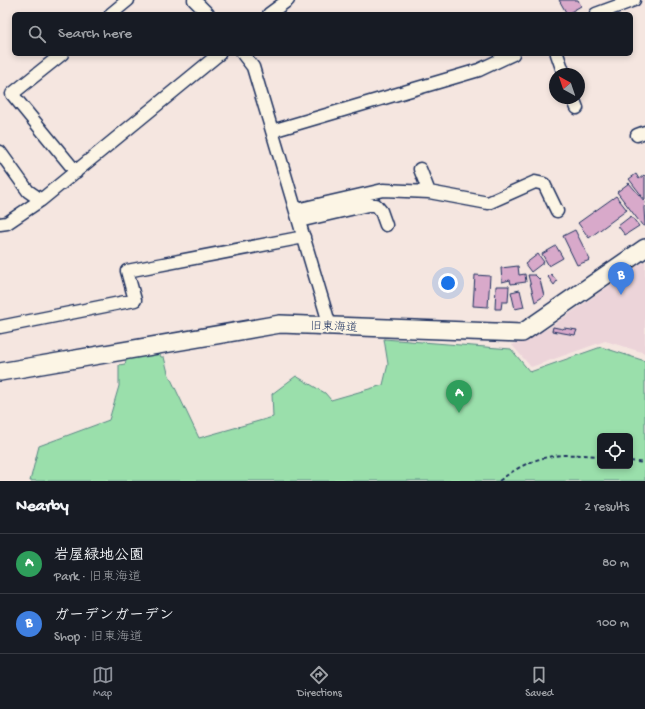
<!DOCTYPE html>
<html lang="en">
<head>
<meta charset="utf-8">
<style>
	:root { --surface:#171b24; --page:#242831; --text:#f1f3f6; --muted:#9ea1a6; --line:#363941; --accent:#8c9099 }
	body { margin:0; font-family:"Gochi Hand","Klee One",sans-serif; background:var(--page); color:var(--text) }
	.controls { position:absolute; right:12px; bottom:12px; display:grid; overflow:hidden; border-radius:6px; box-shadow:0 2px 6px #0003 }
	.controls button { width:36px; height:36px; display:grid; place-items:center; padding:0; border:0; border-bottom:1px solid var(--line); background:var(--surface); color:var(--text); font:20px sans-serif }
	.compass { position:absolute; left:549px; top:68px; width:36px; height:36px; border-radius:50%; background:var(--surface); box-shadow:0 2px 6px #0003; rotate:320deg }
	.you { position:absolute; left:448px; top:283px; width:14px; height:14px; margin:-10px; border:3px solid #fff; border-radius:50%; background:#1a73e8; box-shadow:0 0 0 6px #1a73e833 }
	.badge { display:grid; place-items:center; width:26px; height:26px; border-radius:50%; background:var(--accent); color:#fff; font-size:13px; font-weight:700 }
	.pin { position:absolute; translate:-50% -33px; filter:drop-shadow(0 1px 2px #0008) }
	.pin::after { content:''; position:absolute; top:21px; width:14px; height:12px; background:inherit; clip-path:polygon(0 0,100% 0,50% 100%) }
	.list { margin:0; padding:0; list-style:none }
	h2 { display:flex; justify-content:space-between; align-items:center; height:52px; margin:0; padding:0 16px; font-size:17px }
	h2 small { font-size:13px; font-weight:400; color:var(--muted) }
	.list li { display:grid; grid-template-columns:26px 1fr auto; gap:12px; align-items:center; box-sizing:border-box; height:60px; padding:0 16px; border-top:1px solid var(--line) }
	.list b { display:block; font-size:15px; white-space:nowrap }
	.list p { margin:0; font-size:13px; white-space:nowrap; color:var(--muted) }
	.list em { font-size:13px; font-style:normal; color:var(--muted) }
	.icon { flex:none; width:22px; height:22px; fill:none; stroke:currentColor; stroke-width:2; stroke-linecap:round; stroke-linejoin:round }
	.map { position:relative; flex:none; width:645px; height:481px; overflow:hidden }
	.search { position:absolute; background:var(--surface); box-shadow:0 2px 6px #0003; left:12px; right:12px; top:12px; height:44px; display:flex; align-items:center; gap:10px; box-sizing:border-box; padding:0 14px; border-radius:6px; color:var(--muted); font-size:15px }
	.sheet { height:172px; background:var(--surface) }
	nav { display:flex; justify-content:space-around; align-items:center; box-sizing:border-box; height:56px; border-top:1px solid var(--line); background:var(--surface); font-size:11px; color:var(--muted) }
	nav a { display:grid; justify-items:center; gap:2px }
	nav .on { color:var(--accent) }
	.map>svg:first-child { display:block }
</style>
</head>
<body>
<div class="map">
<svg width="645" height="481" viewBox="0 0 645 481">
	<rect width="100%" height="100%" fill="#f5e6e0"/>
	<filter id="ink" filterUnits="userSpaceOnUse"><feTurbulence type="fractalNoise" baseFrequency=".025" numOctaves="2"/><feDisplacementMap in="SourceGraphic" scale="8" xChannelSelector="R" yChannelSelector="G"/><feConvolveMatrix kernelMatrix="1 2 1 2 8 2 1 2 1" color-interpolation-filters="sRGB"/></filter>
	<g filter="url(#ink)">
		<path fill="#ecd4d9" d="M645,261V353L605,341L531,367L512,345L549,328Z"/>
		<path fill="#9adfab" stroke="#5a8784" fill-rule="evenodd" d="M384,339L511,349L530,372L601,347L645,361V481H30L39,446L109,420L119,386V365L125,364L127,358L159,353L161,357H164L168,373L199,438L273,417L272,394L296,376L325,393L331,400L383,385L388,364ZM600,436H630V466H600Z"/>
		<path fill="#d8a9ca" stroke="#1b2f5e" d="M559,0H578L581,6L567,14Z
			M636,174L639,179L644,175L645,176V200L629,179Z
			M629,183L645,202L644,208L645,226L642,225L617,192Z
			M616,196L627,210L589,238L578,223Z
			M631,216L639,226L625,235L618,226Z
			M575,230L590,260L577,265L563,236Z
			M556,246L563,258L549,266L542,254Z
			M538,254L544,262L531,272L525,264Z
			M518,266L519,275L525,274L526,282L511,284L510,280L502,282L501,268Z
			M551,274L557,281L554,285L548,277Z
			M475,275L490,276L488,307L473,306Z
			M528,275H535L540,280L544,296L535,302Z
			M496,286H509L508,302H502L501,309H495Z
			M520,290L524,307L515,309L511,292Z
			M553,327L563,329L564,328L577,330L575,335L552,331Z"/>
		<g fill="none" stroke-linecap="round" stroke-linejoin="round">
			<defs>
				<path id="street" d="M194,0L208,14
					M111,14L128,0
					M269,14L288,0
					M596,14L634,0
					M62,54L12,94L76,172
					M243,54L253,67L330,326
					M557,54L564,74
					M573,98L577,108
					M272,131L479,70L513,54
					M637,135L645,132
					M0,152L28,191L41,200L219,54
					M420,169L429,192
					M296,210L383,190L429,192L488,203L535,182L544,184L557,211
					M299,221L368,205H376L381,211L386,225
					M0,224L7,223L41,200
					M0,327L135,300L127,271L304,237"/>
				<path id="secondary" d="M0,372L280,324L522,333L645,248"/>
			</defs>
			<use href="#street" stroke="#1b2f5e" stroke-width="15"/>
			<use href="#secondary" stroke="#1b2f5e" stroke-width="20"/>
			<path stroke="#1b2f5e" stroke-width="2" stroke-dasharray="4 3" stroke-linecap="butt" d="M630,461L645,463
				M499,481C535,454 556,453 600,456"/>
			<use href="#street" stroke="#fcf5e5" stroke-width="12"/>
			<use href="#secondary" stroke="#fcf5e5" stroke-width="17"/>
		</g>
	</g>
	<g text-anchor="middle" stroke-width="3.5" stroke-linejoin="round" paint-order="stroke">
		<g font-size="12" fill="#1b2f5e" stroke="#fcf5e5">
			<text transform="translate(334 326) rotate(2)" y="4">旧東海道</text>
		</g>
	</g>
</svg>
<div class="controls">
<button><svg class="icon" aria-label="locate" viewBox="0 0 24 24"><circle cx="12" cy="12" r="6"/><path d="M12 2v4M12 18v4M2 12h4M18 12h4"/></svg></button>
</div>
<svg class="compass" viewBox="-18 -18 36 36"><path d="M0-13l5 13h-10z" fill="#e53935"/><path d="M0 13l5-13h-10z" fill="#9ea1a6"/></svg>
<div class="you"></div>
<div class="pin badge" style="left:459px;top:413px;background:#2e9e5b">A</div>
<div class="pin badge" style="left:621px;top:295px;background:#3f7fe0">B</div>
<div class="search"><svg class="icon" aria-label="search" viewBox="0 0 24 24"><circle cx="10" cy="10" r="6"/><path d="M15 15l6 6"/></svg>Search here</div>
</div>
<section class="sheet">
<h2>Nearby<small>2 results</small></h2>
<ul class="list">
<li><span class="badge" style="background:#2e9e5b">A</span><div><b>岩屋緑地公園</b><p>Park · 旧東海道</p></div><em>80 m</em></li>
<li><span class="badge" style="background:#3f7fe0">B</span><div><b>ガーデンガーデン</b><p>Shop · 旧東海道</p></div><em>100 m</em></li>
</ul>
</section>
<nav>
<a class="on"><svg class="icon" aria-label="map" viewBox="0 0 24 24"><path d="M3 6l6-2 6 2 6-2v14l-6 2-6-2-6 2zM9 4v14M15 6v14"/></svg>Map</a>
<a><svg class="icon" aria-label="directions" viewBox="0 0 24 24"><path d="M12 3l9 9-9 9-9-9zM9 14v-3h6M13 9l2 2-2 2"/></svg>Directions</a>
<a><svg class="icon" aria-label="saved" viewBox="0 0 24 24"><path d="M7 4h10v16l-5-4-5 4z"/></svg>Saved</a>
</nav>
</body>
</html>
